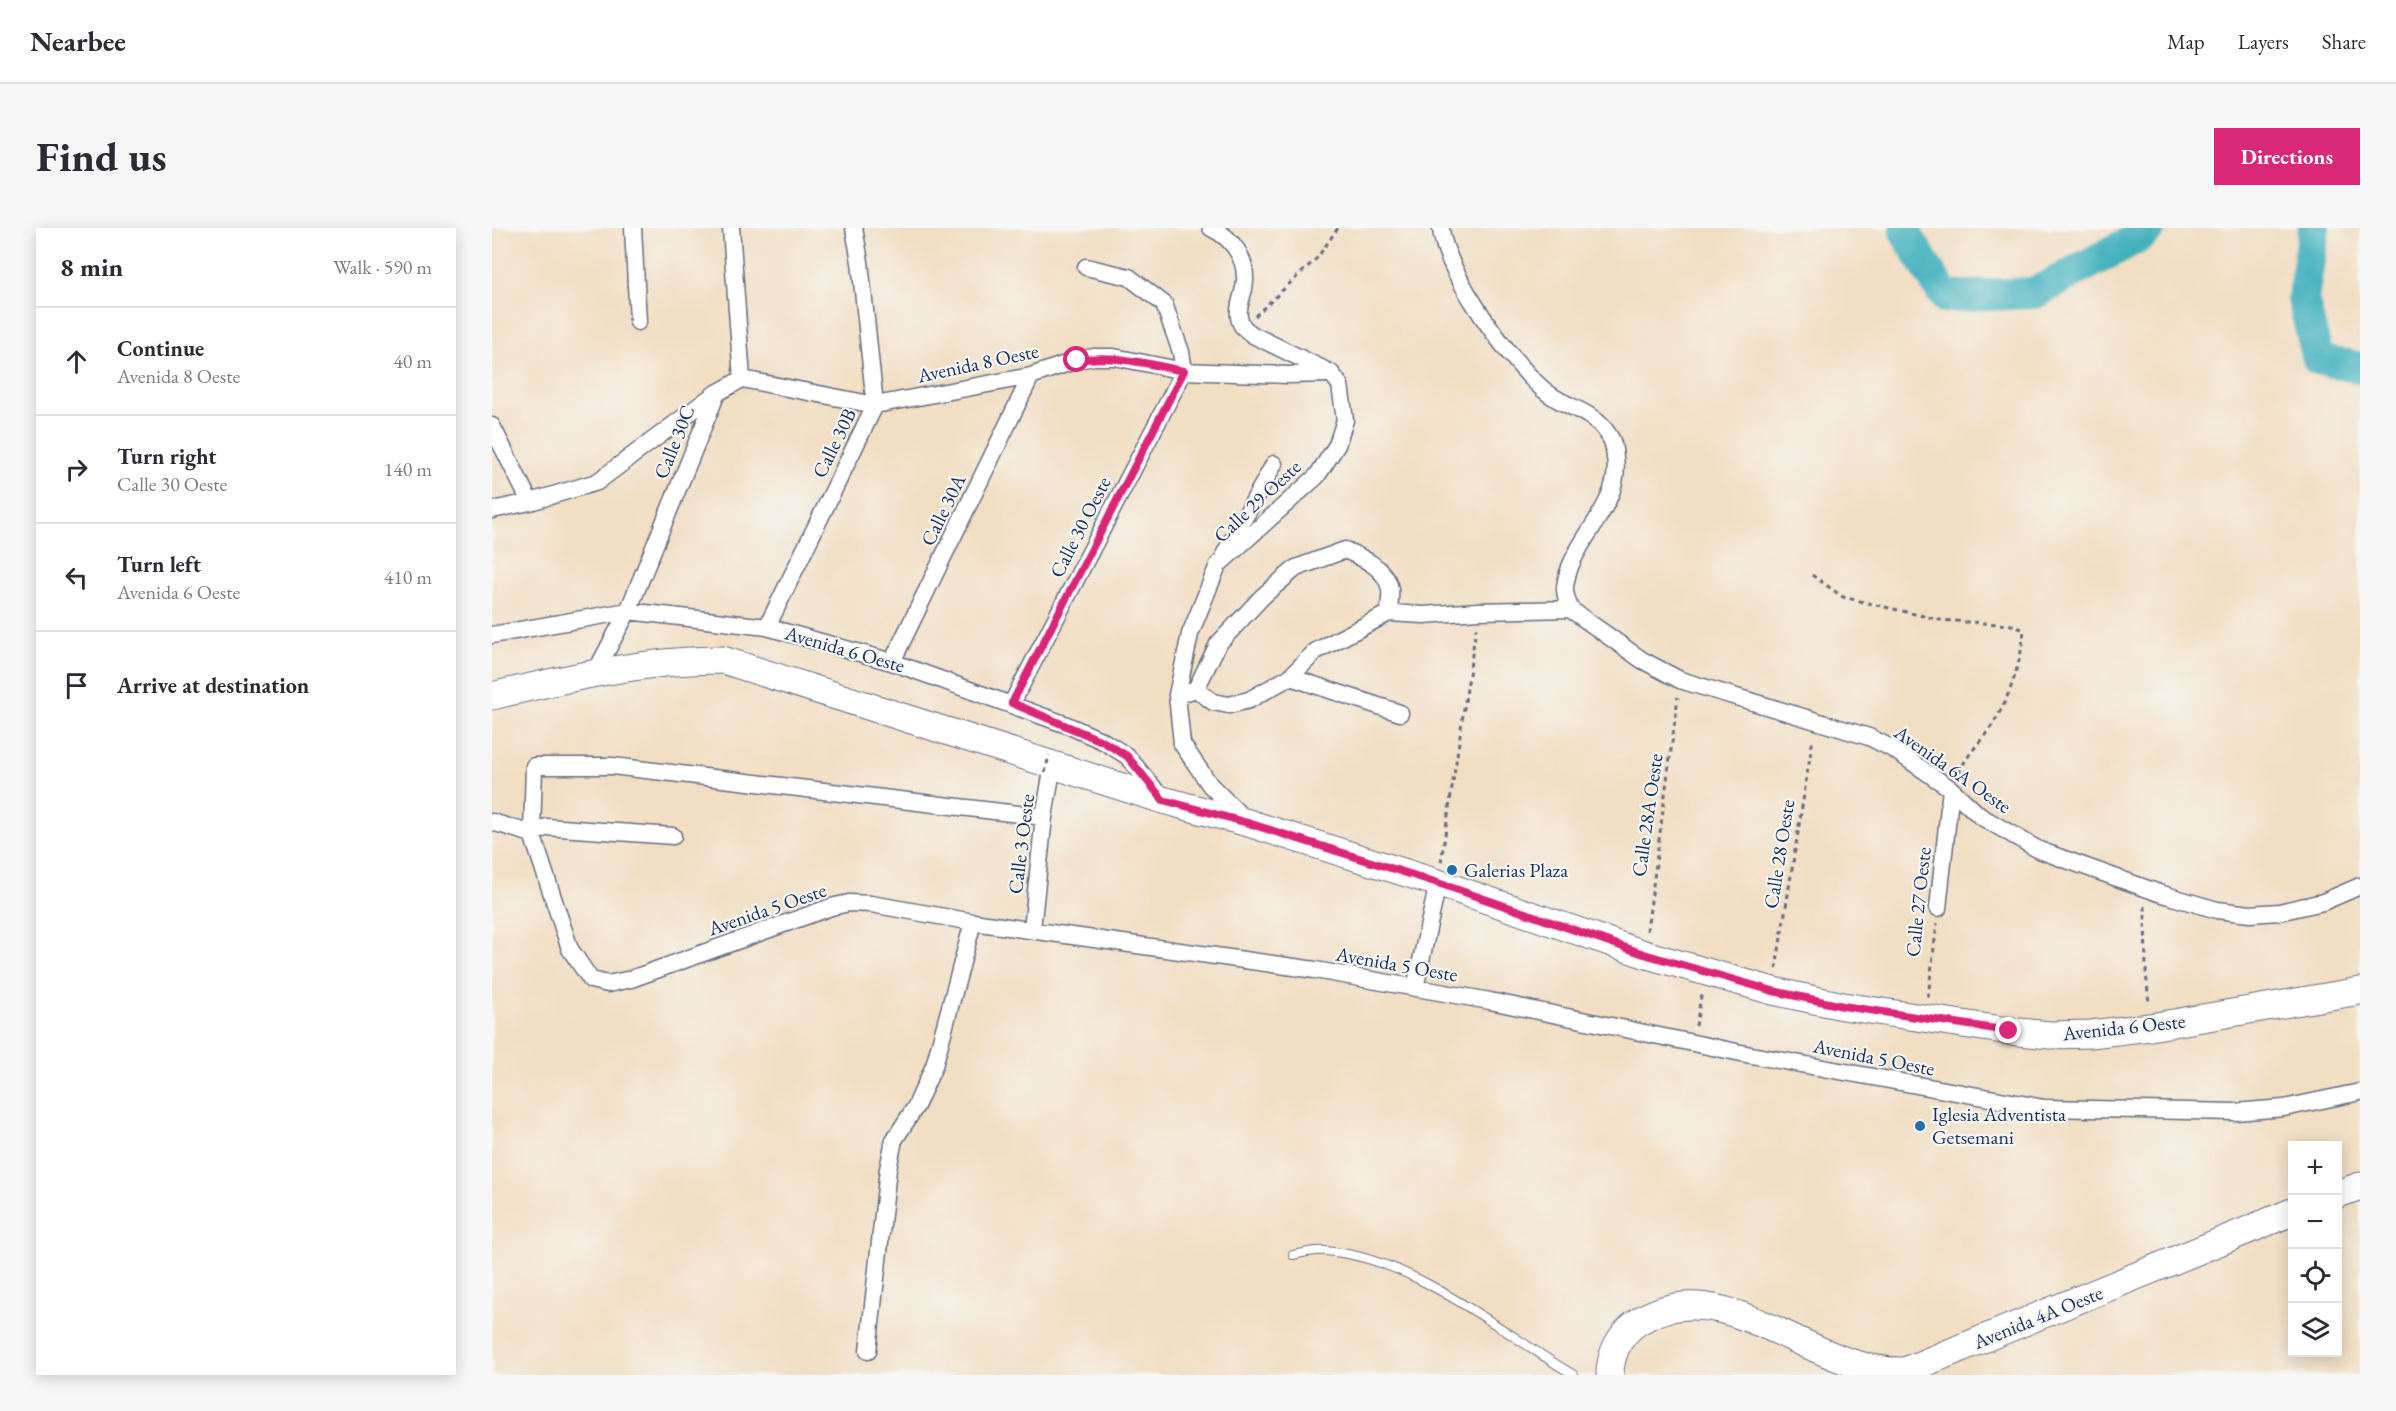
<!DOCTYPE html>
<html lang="en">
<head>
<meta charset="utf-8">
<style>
	:root { --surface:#fff; --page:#f7f7f7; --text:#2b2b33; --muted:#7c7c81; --line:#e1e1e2; --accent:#db2777 }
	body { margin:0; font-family:"EB Garamond",serif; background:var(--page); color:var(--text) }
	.controls { position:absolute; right:18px; bottom:18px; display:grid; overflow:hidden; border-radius:0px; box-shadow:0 3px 15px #0003 }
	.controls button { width:54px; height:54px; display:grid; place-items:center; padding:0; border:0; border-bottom:2px solid var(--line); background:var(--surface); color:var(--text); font:30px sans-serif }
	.stop { position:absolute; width:18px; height:18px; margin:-14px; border:4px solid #db2777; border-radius:50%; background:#fff }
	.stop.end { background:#db2777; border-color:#fff; box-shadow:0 2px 6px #0008 }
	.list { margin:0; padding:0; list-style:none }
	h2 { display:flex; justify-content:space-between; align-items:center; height:78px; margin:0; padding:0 24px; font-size:26px }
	h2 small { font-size:20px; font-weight:400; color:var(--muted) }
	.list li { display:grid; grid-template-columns:39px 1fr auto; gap:18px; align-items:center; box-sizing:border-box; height:108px; padding:0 24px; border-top:2px solid var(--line) }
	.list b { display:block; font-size:22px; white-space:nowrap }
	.list p { margin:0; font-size:20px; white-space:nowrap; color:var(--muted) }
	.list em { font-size:20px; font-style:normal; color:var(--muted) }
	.icon { flex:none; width:33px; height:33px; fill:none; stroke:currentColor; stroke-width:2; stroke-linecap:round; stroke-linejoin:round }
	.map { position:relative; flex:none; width:1868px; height:1147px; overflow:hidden; border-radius:0px }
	header { display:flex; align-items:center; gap:36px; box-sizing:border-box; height:84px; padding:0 30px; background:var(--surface); border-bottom:2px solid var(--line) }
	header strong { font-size:28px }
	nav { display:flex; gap:33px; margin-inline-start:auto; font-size:21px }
	.intro { display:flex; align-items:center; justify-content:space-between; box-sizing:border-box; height:144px; padding:0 36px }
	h1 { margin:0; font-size:42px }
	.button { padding:15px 27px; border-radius:0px; background:var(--accent); color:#fff; font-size:21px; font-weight:700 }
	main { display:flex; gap:36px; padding:0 36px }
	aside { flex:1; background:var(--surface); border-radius:0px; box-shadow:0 3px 15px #0003 }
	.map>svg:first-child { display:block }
</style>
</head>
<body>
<header>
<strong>Nearbee</strong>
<nav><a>Map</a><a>Layers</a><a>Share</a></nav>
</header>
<div class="intro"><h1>Find us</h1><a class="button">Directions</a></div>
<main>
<aside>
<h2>8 min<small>Walk · 590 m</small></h2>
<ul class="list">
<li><svg class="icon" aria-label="ahead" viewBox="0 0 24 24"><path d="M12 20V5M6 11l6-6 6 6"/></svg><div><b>Continue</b><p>Avenida 8 Oeste</p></div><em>40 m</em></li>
<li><svg class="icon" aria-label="right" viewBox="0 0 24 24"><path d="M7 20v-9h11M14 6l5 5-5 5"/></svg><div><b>Turn right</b><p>Calle 30 Oeste</p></div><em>140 m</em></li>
<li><svg class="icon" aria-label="left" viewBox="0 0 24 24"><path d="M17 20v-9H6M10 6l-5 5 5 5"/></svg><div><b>Turn left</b><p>Avenida 6 Oeste</p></div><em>410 m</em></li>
<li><svg class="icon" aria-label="arrive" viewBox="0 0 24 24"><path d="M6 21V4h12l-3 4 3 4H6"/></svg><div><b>Arrive at destination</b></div></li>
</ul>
</aside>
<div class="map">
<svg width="1868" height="1147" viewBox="0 0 1868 1147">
	<rect width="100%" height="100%" fill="#f6f6f2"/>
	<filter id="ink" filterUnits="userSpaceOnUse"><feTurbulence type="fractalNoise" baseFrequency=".0167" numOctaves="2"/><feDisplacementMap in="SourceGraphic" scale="12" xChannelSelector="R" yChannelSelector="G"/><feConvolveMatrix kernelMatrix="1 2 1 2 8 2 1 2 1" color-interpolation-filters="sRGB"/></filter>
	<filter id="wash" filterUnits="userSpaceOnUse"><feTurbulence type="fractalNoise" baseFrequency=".008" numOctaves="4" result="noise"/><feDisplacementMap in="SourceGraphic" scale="24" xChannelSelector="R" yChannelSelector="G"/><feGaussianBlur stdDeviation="1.35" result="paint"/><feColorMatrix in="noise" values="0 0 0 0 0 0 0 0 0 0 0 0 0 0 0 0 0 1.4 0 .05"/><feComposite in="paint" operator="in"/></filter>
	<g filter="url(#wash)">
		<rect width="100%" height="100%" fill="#f2dec3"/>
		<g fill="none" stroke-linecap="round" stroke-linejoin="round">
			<path stroke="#41b0bc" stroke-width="32" d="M1414,0L1413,4L1453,69L1543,65L1645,10L1658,0
				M1822,0L1811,71L1826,131L1868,140"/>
		</g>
	</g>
	<g filter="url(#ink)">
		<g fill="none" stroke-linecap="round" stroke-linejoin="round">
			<defs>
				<path id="service" d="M801,1027C811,1025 823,1022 833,1023C921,1029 1007,1103 1082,1147"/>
				<path id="minor" d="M141,0L146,94
					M719,0C739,9 754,29 753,52C753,64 745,77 747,89C748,98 754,102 761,107L839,145L848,157L853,192L845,217L825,248L726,337L698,406L685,467L690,516L718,557L751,590
					M949,0C952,43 1022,140 1057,166C1079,182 1104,183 1119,211C1122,216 1122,223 1123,229C1131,279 1078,312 1073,359C1072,365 1076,374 1078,381
					M250,151L383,177L539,148L585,132L602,129H622L692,143L796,147L835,146
					M0,198L38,274
					M0,282L38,274L105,254L224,165
					M733,325L782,236
					M1078,381L1150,432L1188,452L1377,509L1401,521L1459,561L1488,588L1547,622L1667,665L1725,682L1758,686L1787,684L1831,674L1868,658
					M275,399L383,177L368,34L362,0
					M0,407L136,383L275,399L400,434L575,497L611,513L635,528L670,570
					M400,434L539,148
					M104,443L136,383L225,165L250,151L239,0
					M798,449L908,485
					M704,461L721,474L737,477L757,472L798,449L824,423L897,385L932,387L986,383L1078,381
					M695,464L704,461L726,416L771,368L804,340L853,322C871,330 894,340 898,361C899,368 897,378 897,385
					M520,475L692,143L689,124L672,76L637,49L594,39
					M552,589L120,538H42L40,606L78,721L99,752L116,756L139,751L339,679L357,675L379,676L481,694L823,742L998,773L1259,827L1552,880L1743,884L1792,880L1868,864
					M0,594L40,606L55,599L181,608
					M1446,680L1459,561
					M540,701L552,589L561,536
					M923,760L946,655
					M376,1123L396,941L402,912L424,878L442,838L481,694"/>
				<path id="primary" d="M0,468C76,450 152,432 231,432L671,572L756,595L946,655L1152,726L1281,763L1351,778L1517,803L1558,807L1599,806L1658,799L1868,763
					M1846,966L1868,958
					M1118,1147C1118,1127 1127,1108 1143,1096C1229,1035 1319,1147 1413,1143L1800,984"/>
			</defs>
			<use href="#service" stroke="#666c81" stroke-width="10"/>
			<use href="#minor" stroke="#666c81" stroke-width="19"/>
			<use href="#primary" stroke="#666c81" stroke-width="29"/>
			<path stroke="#666c81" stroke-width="3" stroke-dasharray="4.5 4.5" stroke-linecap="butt" d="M763,88L825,30L846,0
				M1320,347L1351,369L1448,392L1520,397L1532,402C1529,435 1518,468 1501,496C1489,514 1474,527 1466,547
				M949,634L984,400
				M1653,678L1654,743L1657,776
				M1155,703L1186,469
				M1284,741L1321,510
				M1436,769L1445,695
				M1204,798L1210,763"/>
			<use href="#service" stroke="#fff" stroke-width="8"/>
			<use href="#minor" stroke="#fff" stroke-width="16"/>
			<use href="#primary" stroke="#fff" stroke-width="27"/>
			<path stroke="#666c81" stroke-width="3" stroke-dasharray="4.5 4.5" stroke-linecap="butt" d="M553,545L557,527"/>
		</g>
	</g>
	<g fill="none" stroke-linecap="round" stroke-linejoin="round" filter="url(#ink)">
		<path stroke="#db2777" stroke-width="8" d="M585,132C621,126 656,136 692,143L520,475L610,513L635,528L671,572L756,595L946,655L1152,726L1281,763L1351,778L1517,803"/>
	</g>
	<g fill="#1f6fb2" stroke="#f6f6f2" stroke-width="2">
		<circle cx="960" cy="642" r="6"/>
		<circle cx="1428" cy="898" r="6"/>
	</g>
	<g text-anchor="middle" stroke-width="4.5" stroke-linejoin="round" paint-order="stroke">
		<g font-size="20" fill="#1b2f5e" stroke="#f6f6f2">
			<text transform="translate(486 135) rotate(-12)" y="7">Avenida 8 Oeste</text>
			<text transform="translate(182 214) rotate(-68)" y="7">Calle 30C</text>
			<text transform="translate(342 215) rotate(-64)" y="7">Calle 30B</text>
			<text transform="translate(765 273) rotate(-43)" y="7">Calle 29 Oeste</text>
			<text transform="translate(451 282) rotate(-64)" y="7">Calle 30A</text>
			<text transform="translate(588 299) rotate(-63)" y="7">Calle 30 Oeste</text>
			<text transform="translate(353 421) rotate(16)" y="7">Avenida 6 Oeste</text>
			<text transform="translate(1461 541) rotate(35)" y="7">Avenida 6A Oeste</text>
			<text transform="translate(1155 587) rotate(-82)" y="7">Calle 28A Oeste</text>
			<text transform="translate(529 616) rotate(-83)" y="7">Calle 3 Oeste</text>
			<text transform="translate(1287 626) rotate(-81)" y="7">Calle 28 Oeste</text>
			<text transform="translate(1426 674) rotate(-84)" y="7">Calle 27 Oeste</text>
			<text transform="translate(275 681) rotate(-19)" y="7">Avenida 5 Oeste</text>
			<text transform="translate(905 736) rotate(10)" y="7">Avenida 5 Oeste</text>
			<text transform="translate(1632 799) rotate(-6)" y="7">Avenida 6 Oeste</text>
			<text transform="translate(1382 829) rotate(11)" y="7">Avenida 5 Oeste</text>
			<text transform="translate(1546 1089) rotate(-22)" y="7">Avenida 4A Oeste</text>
		</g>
		<g font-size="20" fill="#1b2f5e" stroke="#f6f6f2" text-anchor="start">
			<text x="972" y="649">Galerias Plaza</text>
			<text x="1440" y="893">Iglesia Adventista<tspan x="1440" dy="23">Getsemani</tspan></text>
		</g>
	</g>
</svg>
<div class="controls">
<button>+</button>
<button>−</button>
<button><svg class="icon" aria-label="locate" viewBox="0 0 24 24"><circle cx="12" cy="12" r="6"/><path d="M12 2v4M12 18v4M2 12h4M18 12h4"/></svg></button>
<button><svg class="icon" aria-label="layers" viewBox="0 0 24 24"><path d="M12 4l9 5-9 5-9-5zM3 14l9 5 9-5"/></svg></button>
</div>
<div class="stop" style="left:585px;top:132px"></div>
<div class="stop end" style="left:1517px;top:803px"></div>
</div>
</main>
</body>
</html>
